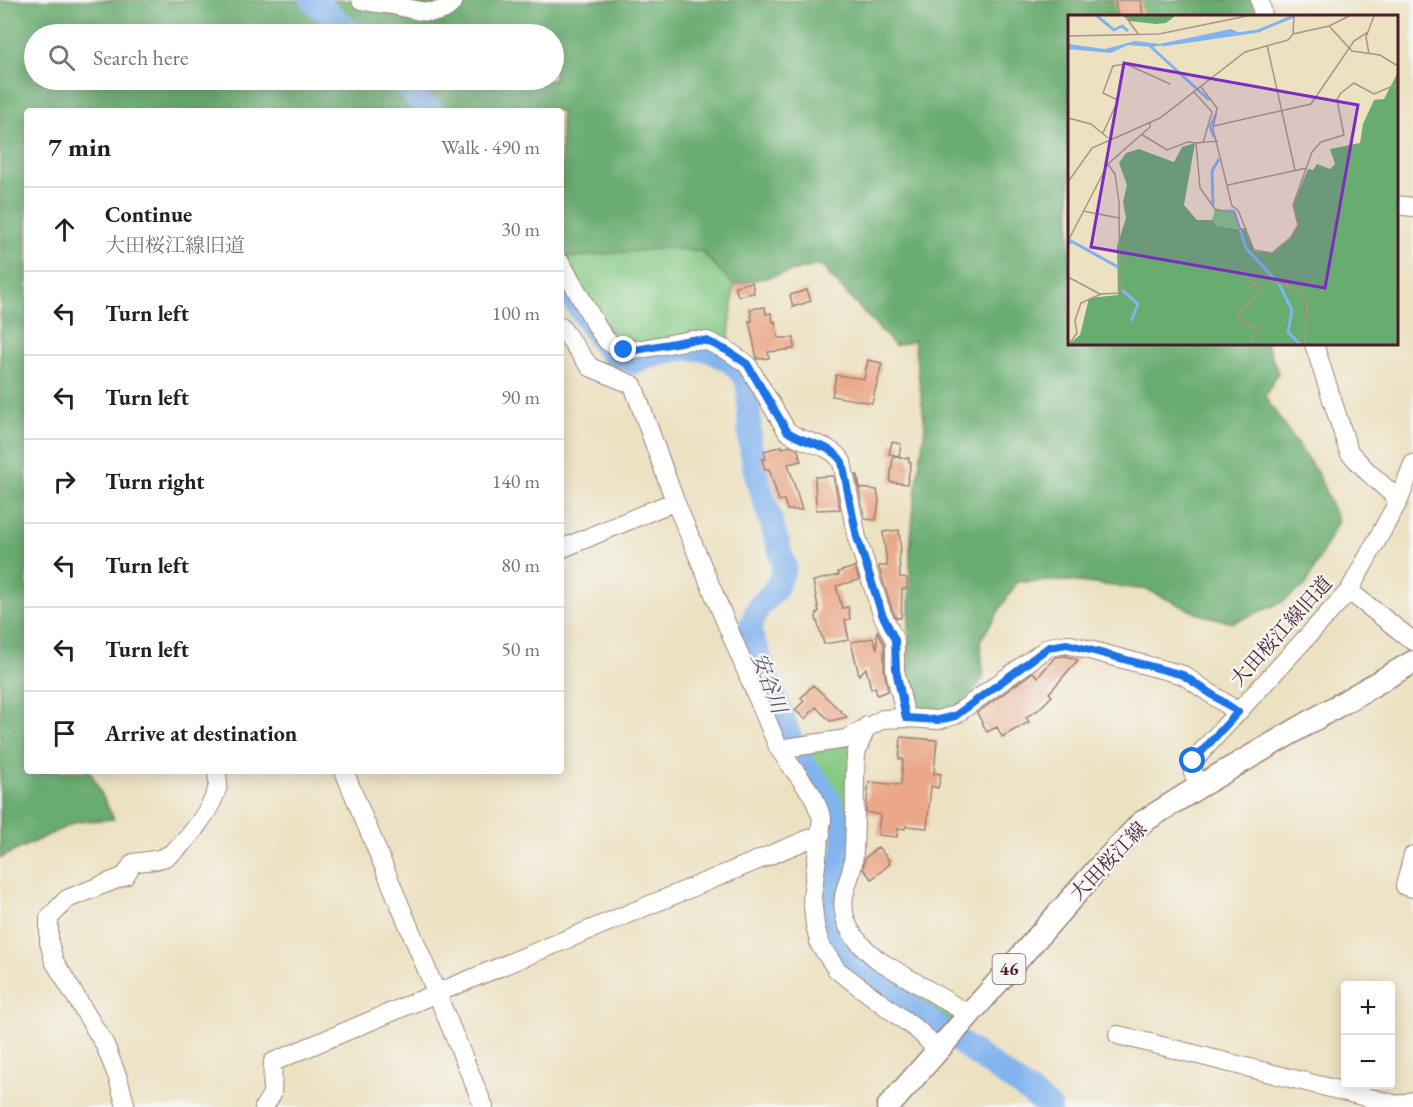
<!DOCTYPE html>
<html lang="en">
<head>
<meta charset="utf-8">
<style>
	:root { --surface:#fff; --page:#f6f6f6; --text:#202124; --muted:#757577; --line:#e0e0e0 }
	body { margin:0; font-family:"EB Garamond","Noto Serif JP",serif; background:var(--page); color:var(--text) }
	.controls { position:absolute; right:18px; bottom:18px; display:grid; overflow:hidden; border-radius:6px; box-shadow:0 3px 15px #0003 }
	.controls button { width:54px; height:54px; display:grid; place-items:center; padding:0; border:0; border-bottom:2px solid var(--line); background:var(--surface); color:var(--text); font:30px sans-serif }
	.stop { position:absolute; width:18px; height:18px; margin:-14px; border:4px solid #1a73e8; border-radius:50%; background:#fff }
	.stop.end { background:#1a73e8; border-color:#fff; box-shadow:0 2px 6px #0008 }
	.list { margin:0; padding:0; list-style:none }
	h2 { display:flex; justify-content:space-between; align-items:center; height:78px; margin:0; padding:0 24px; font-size:26px }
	h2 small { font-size:20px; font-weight:400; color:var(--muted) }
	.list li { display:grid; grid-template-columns:39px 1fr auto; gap:18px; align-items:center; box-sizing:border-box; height:84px; padding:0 24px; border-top:2px solid var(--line) }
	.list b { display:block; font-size:22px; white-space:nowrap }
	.list p { margin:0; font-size:20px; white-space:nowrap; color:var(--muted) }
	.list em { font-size:20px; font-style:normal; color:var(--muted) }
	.icon { flex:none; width:33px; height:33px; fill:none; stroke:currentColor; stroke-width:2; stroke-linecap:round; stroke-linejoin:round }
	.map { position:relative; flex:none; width:1413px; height:1107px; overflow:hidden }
	.search { position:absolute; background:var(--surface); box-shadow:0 3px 15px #0003; left:24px; top:24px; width:540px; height:66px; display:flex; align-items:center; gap:15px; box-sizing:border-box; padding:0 21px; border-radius:33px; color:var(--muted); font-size:22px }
	.panel { position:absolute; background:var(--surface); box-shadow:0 3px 15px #0003; left:24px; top:108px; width:540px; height:666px; border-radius:6px }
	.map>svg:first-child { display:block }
</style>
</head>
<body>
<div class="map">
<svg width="1413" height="1107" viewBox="0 0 1413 1107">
	<rect width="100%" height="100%" fill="#f6f6f2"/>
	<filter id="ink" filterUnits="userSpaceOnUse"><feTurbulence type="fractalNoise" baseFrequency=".0167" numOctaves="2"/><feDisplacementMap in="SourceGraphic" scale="12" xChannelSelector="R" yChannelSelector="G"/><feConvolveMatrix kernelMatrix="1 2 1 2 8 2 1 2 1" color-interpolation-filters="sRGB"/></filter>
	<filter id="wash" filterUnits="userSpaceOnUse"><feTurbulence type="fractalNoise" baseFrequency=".008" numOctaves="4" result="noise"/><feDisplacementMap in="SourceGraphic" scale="24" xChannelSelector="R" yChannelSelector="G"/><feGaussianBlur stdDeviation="1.35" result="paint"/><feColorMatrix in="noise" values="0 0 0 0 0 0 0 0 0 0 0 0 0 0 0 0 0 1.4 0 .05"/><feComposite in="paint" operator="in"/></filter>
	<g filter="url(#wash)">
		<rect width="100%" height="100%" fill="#ece1c1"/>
		<path fill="#82c781" stroke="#667356" stroke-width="1.5" d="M667,248L702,251L734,285L728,348L619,345L562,258Z
			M856,741L842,921L957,1013L952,1022L890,978L874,970L856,957L841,935L835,918L834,899L838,878L846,861L847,827L837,811L829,793L800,748Z"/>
		<path fill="#69ac6f" stroke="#5a664d" stroke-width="1.5" fill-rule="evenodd" d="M0,0H1257L1259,16H1070V344H1267L1278,373L1265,397L1318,474L1338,521L1306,585L1282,602L1233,623L1196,613L1148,590L1069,581L1017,582L980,641L984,678L960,706L952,713L914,715L908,690L910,549L915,495L925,427L914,341L895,346L820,265L734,285L701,251L667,248L561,258V111H27V771H90L114,819L76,822L0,858ZM34,34H554V80H34Z"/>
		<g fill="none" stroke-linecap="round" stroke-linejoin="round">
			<path stroke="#81b3ee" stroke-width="24" d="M312,0L353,34
				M402,80L418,99L432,111
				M561,285L575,301L602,343L614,356L633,362L669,351L689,348L709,350L733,363L748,381L750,441L754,467L785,567L776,588L758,608L749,630L797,756L820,785L843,827L844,853L834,876L821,895C827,929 835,942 856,968L1050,1107"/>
		</g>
		<g id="blocks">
			<path fill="#eaa888" d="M1115,0H1141L1143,16H1117Z
				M752,282L754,293L738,296L735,286Z
				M807,290L811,301L793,307L790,295Z
				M765,307L766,314L771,313L773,322L775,321L778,338H794V349L768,352L769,358L757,359L749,321H752L750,309Z
				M868,360L882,363L872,403L832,396L836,375L864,379Z
				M892,442L901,444L899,456L889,454Z
				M782,446L783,448L790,446L798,450L801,461L788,464L802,510H787L784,500L779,501L769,469L765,470L762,459H766L764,451Z
				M893,457L909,458V462L911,463L907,484L890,482Z
				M856,475H858L860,488L877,490L879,501L876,520L865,519Z
				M833,476L840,509L816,510L815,477Z
				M899,530L901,552H899L900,577L907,578V589H902L901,618H896L892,610L879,568V566H887L883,532Z
				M855,567L859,580L836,586L842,608L848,607L850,619L845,620L849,640L824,644L816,618L817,612H819L813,581L839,575L838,572Z
				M877,630L884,644V670L888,691L877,695L875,687L871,689L866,668L859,675L851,642L873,638L877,649Z
				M1066,656L1078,660L1049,693L1052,696L1038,710L1026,717L1029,722L1002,737L997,727L987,732L977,713L1033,672L1038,677L1055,657Z
				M813,685L829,700L847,717L830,721L816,707L805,719L795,710L804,701L801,698Z
				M901,737L937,740L934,773L941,774L938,788L931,786L927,828L906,826L905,829L898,828L897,837L878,835L880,815L866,812L869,782L901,785L903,759H899Z
				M878,847L890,861L888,862L890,864L872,879L863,869L865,858Z"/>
		</g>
	</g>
	<g filter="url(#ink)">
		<use href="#blocks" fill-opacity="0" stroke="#9b8076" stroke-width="1.5"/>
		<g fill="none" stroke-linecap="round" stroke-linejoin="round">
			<defs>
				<path id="minor" d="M361,0C373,3 386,4 398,6C416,10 442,20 454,0
					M1260,0L1263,16
					M1396,205L1413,207
					M561,263L599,330L607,341L616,347L636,350L691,340L707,341L728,351L747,364L787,431C804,445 830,442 842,462L857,538L882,614L895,641V670L906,718L938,720L955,715L1049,647L1067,644L1183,675L1238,712
					M561,327L590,367L633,385L675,501L779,749L813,796L822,818L812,897L815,925L820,945L837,970L920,1032L938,1051
					M1314,344L1349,452L1368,472L1399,500
					M561,549L675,501
					M1349,591L1413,641
					M867,726C864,735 857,746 856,756C853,791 857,827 853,863C850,881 841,892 844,912C846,932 863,948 878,960L970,1015
					M779,749L846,739L883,719L906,718
					M344,771L484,1107
					M1200,786L1193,773V761L1349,591L1399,500L1413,464
					M1413,855L1405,886L1413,888
					M1118,1035L1398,1105L1413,1101
					M126,1107L118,1078L105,1045L54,961L49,942V918L67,899L125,876L133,863C143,861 156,861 165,857C184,848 214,806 218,785C218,781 217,775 217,771
					M264,1107L272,1094L273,1062L437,993L821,834"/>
				<path id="major" d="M888,1107L1101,865L1141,823L1200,786L1413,662"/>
			</defs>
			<use href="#minor" stroke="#9b8076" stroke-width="20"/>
			<use href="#major" stroke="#9b8076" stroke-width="25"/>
			<use href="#minor" stroke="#fff" stroke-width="18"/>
			<use href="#major" stroke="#fff" stroke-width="22"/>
		</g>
	</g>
	<g fill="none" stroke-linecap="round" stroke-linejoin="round" filter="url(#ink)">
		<path stroke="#1a73e8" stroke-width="8" d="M624,350H636L691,340L707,341L728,351L747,364L787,431C804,445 830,442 842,462L857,537L882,614L895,640L896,670L906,718L938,720L955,716L1049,647L1067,644L1183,675L1238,712L1193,761"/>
	</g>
	<g text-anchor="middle" stroke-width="5" stroke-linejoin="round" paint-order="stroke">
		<rect fill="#f6f6f2" stroke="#7e6067" stroke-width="1.5" x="992.5" y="954" width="33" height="30" rx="4.5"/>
		<g font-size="18" font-weight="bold" fill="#4a1f2b">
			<text x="1009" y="975">46</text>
		</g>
		<g font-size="20" fill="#4a1f2b" stroke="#f6f6f2">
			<text transform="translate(1281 631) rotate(-48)" y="7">大田桜江線旧道</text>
			<text transform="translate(1108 861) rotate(-46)" y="7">大田桜江線</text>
		</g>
		<g font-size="21" font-style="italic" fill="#5d536f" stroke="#f6f6f2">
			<text transform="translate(769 683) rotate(69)" y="7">安谷川</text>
		</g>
	</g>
	<g transform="translate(1068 15)">
		<rect width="330" height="330" fill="#ece1c1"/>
		<path d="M147,194L166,199L172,214L148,211L144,205Z" fill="#82c781"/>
		<path d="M55,1H107L98,8L88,9L61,6ZM330,57V329H1L12,320L21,283L50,280L49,231L58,203L55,187L59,170L51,148L58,138L71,134L106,147L114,132L127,128L116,190L129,205H144L149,211L178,215L186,236L204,238L222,224L230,210L225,190L240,154L245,155L249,149L262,154L267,149L262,134L292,128L295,109L306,85L316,84Z" fill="#69ac6f"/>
		<path d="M163,14L172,18L84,32L60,30L43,38L0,34V29L37,34L67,26L92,29Z" fill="#81b3ee"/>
		<path fill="none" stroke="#81b3ee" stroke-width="3" d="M29,1L46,15L54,11L60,16M94,30L190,16L226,1M82,31L141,85M146,122L142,112L148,99M145,190L144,156L151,144M157,196H166L178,233L211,269L224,295L220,317L232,329M1,229L3,226L50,252M54,275L70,289L63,306"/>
		<path fill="none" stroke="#ab9385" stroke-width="1.5" d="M57,1L71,20M261,11L284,36L312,40L330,51M225,19L261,11L281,1M0,21L91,19L179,1M199,30L227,155M301,39L298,22L306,1M133,72L149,93L145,114L164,191L170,195L186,235L204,238L223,222L230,210L225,190L244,137L253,127L276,120L269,85L273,78L286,68L306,79L330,69M126,77L144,97L135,128M0,103L23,109L40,123M146,111L243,89L286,26L300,17M35,118L50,85L35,78L45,51L58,49L102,69M73,119L99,135L120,127L128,128L132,173L147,194L166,198L172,214H179M128,128L150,126M0,167L24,133L92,103L177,37L220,25L225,19L226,1M160,170L239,153M15,196L51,203M0,226L40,149L82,112V108M0,262L32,279M1,329L9,318L7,305L13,288L33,279L52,278L51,187L47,159L40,149M183,329L190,313L176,308L170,300L191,278L192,272L181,266L185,259L232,276L239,288L237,329"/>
		<path fill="#7b2cbf" fill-opacity="0.15" stroke="#7b2cbf" stroke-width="3" d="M56,48L290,90L257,273L23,232Z"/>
		<rect width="330" height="330" fill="none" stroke="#4a1f2b" stroke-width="3"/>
	</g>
</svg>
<div class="controls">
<button>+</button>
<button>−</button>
</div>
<div class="stop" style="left:1193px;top:761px"></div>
<div class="stop end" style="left:624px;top:350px"></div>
<div class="search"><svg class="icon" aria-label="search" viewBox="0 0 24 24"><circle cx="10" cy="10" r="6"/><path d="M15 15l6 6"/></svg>Search here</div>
<section class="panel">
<h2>7 min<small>Walk · 490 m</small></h2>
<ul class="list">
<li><svg class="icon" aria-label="ahead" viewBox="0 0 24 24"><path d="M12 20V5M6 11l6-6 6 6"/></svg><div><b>Continue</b><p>大田桜江線旧道</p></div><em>30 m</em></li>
<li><svg class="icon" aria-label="left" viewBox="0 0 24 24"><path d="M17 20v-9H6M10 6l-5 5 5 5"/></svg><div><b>Turn left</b></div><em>100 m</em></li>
<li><svg class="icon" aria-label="left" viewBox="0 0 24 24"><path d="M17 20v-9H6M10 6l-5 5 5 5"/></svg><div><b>Turn left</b></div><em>90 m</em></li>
<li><svg class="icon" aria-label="right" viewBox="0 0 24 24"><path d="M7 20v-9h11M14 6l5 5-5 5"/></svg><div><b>Turn right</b></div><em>140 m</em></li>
<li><svg class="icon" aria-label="left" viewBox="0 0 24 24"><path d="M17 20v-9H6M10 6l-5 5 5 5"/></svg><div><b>Turn left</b></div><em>80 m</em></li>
<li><svg class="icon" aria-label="left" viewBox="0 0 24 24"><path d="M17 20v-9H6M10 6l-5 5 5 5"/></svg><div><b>Turn left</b></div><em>50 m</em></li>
<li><svg class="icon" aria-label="arrive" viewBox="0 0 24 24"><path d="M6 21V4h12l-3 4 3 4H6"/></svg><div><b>Arrive at destination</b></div></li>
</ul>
</section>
</div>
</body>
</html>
